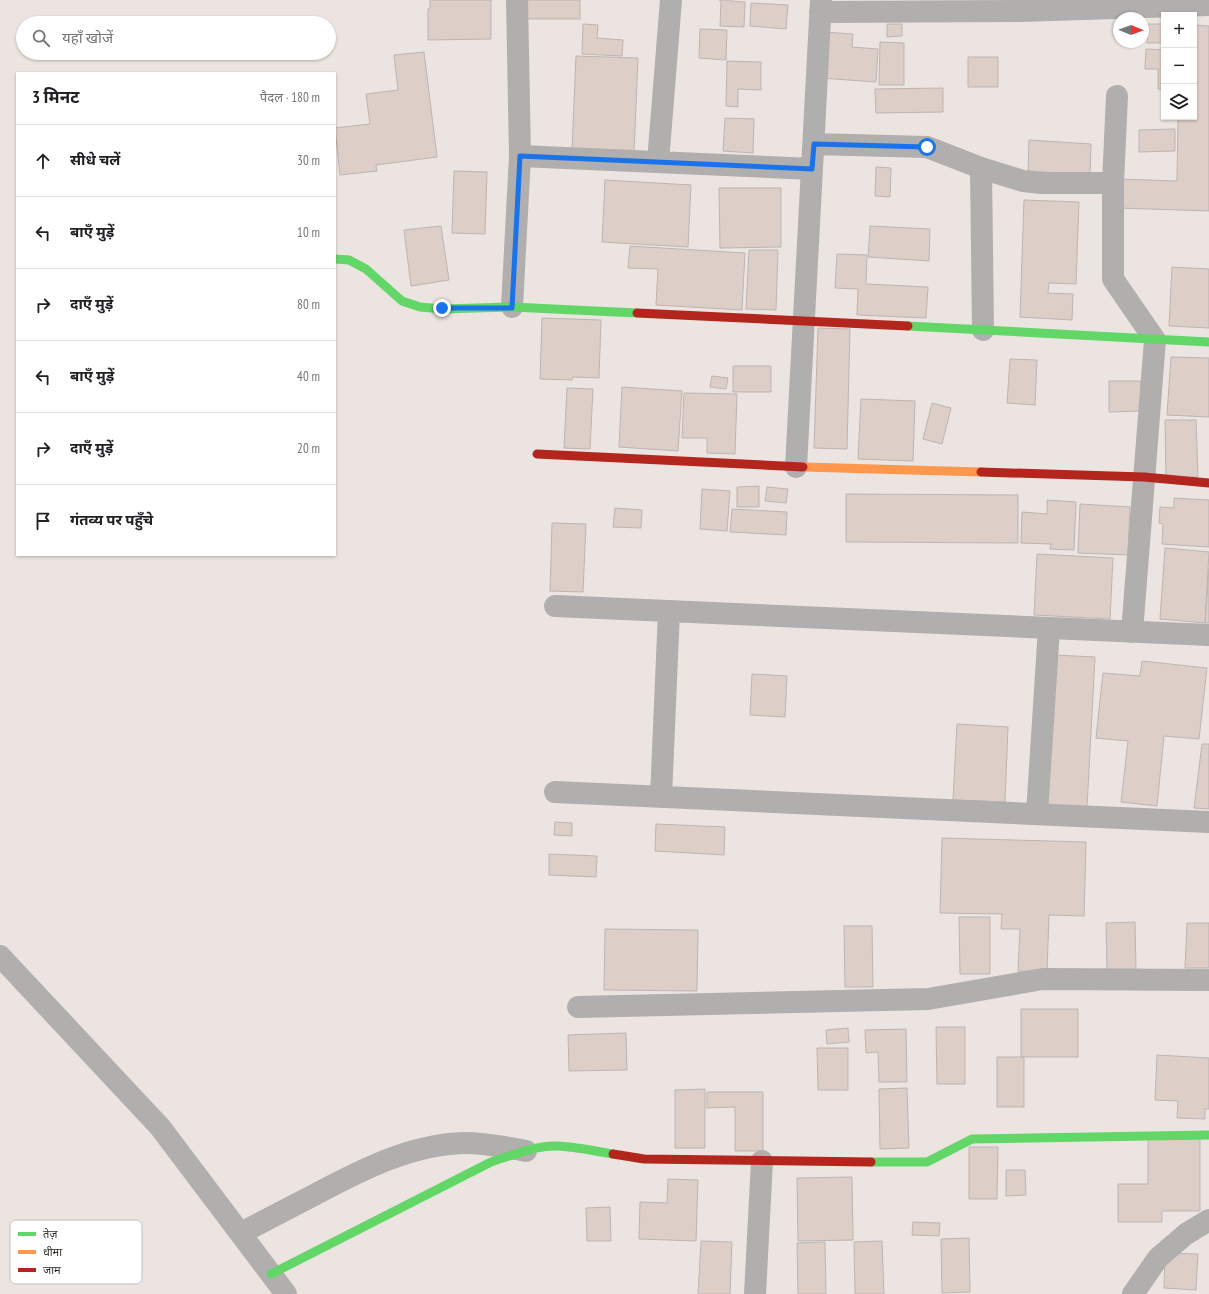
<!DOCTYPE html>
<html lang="hi">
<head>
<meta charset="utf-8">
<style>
	:root { --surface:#fff; --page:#f6f6f6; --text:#202124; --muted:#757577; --line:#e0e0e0 }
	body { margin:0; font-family:"PT Sans Narrow","Noto Sans Devanagari",sans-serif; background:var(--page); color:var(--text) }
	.controls { position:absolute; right:12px; top:12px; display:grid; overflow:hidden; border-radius:0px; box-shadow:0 1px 3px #0004 }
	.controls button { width:36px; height:36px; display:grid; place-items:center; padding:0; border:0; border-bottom:1px solid var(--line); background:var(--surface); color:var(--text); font:20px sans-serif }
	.compass { position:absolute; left:1113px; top:12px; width:36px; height:36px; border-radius:50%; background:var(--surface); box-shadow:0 1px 3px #0004; rotate:91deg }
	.stop { position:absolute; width:12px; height:12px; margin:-9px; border:3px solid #1a73e8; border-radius:50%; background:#fff }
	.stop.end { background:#1a73e8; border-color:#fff; box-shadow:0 1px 4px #0008 }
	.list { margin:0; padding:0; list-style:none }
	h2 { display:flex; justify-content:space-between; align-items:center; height:52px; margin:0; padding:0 16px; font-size:17px }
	h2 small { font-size:13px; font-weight:400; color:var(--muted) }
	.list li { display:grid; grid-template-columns:26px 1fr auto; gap:12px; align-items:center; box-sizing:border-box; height:72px; padding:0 16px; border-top:1px solid var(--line) }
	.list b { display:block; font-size:15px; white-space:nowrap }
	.list em { font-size:13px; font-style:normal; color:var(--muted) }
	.icon { flex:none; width:22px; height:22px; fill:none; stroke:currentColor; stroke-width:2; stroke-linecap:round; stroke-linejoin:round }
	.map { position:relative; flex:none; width:1209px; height:1294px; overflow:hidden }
	.search { position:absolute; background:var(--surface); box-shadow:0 1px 3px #0004; left:16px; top:16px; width:320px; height:44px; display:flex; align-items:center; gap:10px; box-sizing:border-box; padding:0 14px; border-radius:22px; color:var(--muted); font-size:15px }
	.panel { position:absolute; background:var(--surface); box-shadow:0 1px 3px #0004; left:16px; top:72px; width:320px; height:484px; border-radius:0px }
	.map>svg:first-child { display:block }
</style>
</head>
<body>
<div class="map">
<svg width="1209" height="1294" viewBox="0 0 1209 1294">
	<rect width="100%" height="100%" fill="#ece4e1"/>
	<path fill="#ddcec7" stroke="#bcb5b3" d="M430,0H491V39L428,40V9L430,8Z
		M524,0H580V19H524Z
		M719,0H731V1L745,2L744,27L720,26L721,0Z
		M751,3L788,5L786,29L750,26Z
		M583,24L598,25L597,38L623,40L622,56L582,54Z
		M887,24H902V36L887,37Z
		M1148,24H1164V43H1147Z
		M1194,25L1209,26V211L1118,208L1119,179L1177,181L1178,117H1194Z
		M700,29L727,30L726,60L699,58Z
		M824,32L853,34L852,47L878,49L876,82L821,78Z
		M880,42L904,43V85H879Z
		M1146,49L1164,50V89H1158V69H1145Z
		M424,52L437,157L376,165L377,171L340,175L335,128L370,124L366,94L398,90L394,55Z
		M576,56L638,58L634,153L572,150Z
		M968,57H998V87H968Z
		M727,61L761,62V90L738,89V107L726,106Z
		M943,88V112L876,113L875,89Z
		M725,118L754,119L753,153L723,151Z
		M1175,129V151L1139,152V130Z
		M1029,140L1091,144L1090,175L1028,171Z
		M876,167L891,168L890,197L875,196Z
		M454,171L487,172L485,234L452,233Z
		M605,180L691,185L688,247L602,242Z
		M719,188H781V247L720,248Z
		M1024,200L1079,202L1076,284L1049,283L1048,293L1073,294L1072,320L1020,317Z
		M441,226L449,280L411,286L404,230Z
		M870,226L930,229L929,261L868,257Z
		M630,246L745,253L742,310L656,305L658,269L628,268Z
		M749,250H778L776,310L746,309Z
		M837,254L867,255L866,284L928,287L926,318L857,315L858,289L835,288Z
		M1172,267L1209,269V328L1169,326Z
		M542,318L601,320L599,378L573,377L572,380L540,379Z
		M818,328L850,329L847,449L814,448Z
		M1171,357L1209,358V417L1167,415Z
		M1010,359L1037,360L1035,405L1007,403Z
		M733,366H771V392H733Z
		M712,376L728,378L726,389L710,387Z
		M1109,381H1141V411L1109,412Z
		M622,387L682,391L678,451L619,447Z
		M567,388L593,389L590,449L564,448Z
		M684,393L737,394L735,454L707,453V438H682Z
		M861,399L915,401L913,461L858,459Z
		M932,403L951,408L942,444L923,439Z
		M1165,420H1196L1198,477L1166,478Z
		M759,486V507H737V487Z
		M767,487L788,489L786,503L765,501Z
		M702,489L730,491L727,531L700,529Z
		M846,494L1018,495V543L846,542Z
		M1174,498L1209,500V547L1162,544L1163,524L1159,523L1160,507L1174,508Z
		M1047,500L1076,502L1074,550L1050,549L1051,544L1021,543L1022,512L1047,514Z
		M1080,504L1130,507L1128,555L1078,553Z
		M615,508L642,510L641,528L613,527Z
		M732,509L787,512L786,535L730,532Z
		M552,523L586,524L583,592L550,591Z
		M1165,548L1209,552L1205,623L1160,619Z
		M1037,554L1113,558L1110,619L1034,615Z
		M1209,568V623H1205Z
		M1054,655L1095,657L1087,807L1045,805Z
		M1142,661L1207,668L1199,739L1164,736L1157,806L1121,802L1128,741L1096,738L1103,673L1140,676Z
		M752,674L787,676L785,717L750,715Z
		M957,724L1008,727L1005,802L953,800Z
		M1202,744H1209V809L1194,808Z
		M555,822L572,823V836L554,835Z
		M656,824L725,827L724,855L655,851Z
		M942,838L1086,842L1084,916L1049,915L1047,972L1018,971L1020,929H1001L1002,914L940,913Z
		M549,854L597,856L596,877L549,875Z
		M959,917H990V974H960Z
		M1135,922L1136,970L1107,971L1106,923Z
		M1187,923H1209V968H1185Z
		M844,926H872L873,987H845Z
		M605,929L698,930L697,991L604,990Z
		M1021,1009H1078V1057H1021Z
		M936,1027H965V1084H937Z
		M848,1028L849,1042L827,1044L826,1030Z
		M906,1029L907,1082H879L878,1052L866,1053L865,1030Z
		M626,1033L627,1070L569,1071L568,1035Z
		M817,1048H848V1090H818Z
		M1157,1055L1209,1058V1109H1205V1119L1177,1118L1178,1101L1155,1100Z
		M997,1057H1024V1107H997Z
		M907,1088L909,1148L880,1149L879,1089Z
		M705,1089V1148H675V1090Z
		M707,1092H763V1151H735V1107L707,1108Z
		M1148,1137L1200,1138V1211H1162V1222H1118V1184H1148Z
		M969,1147H998L997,1199H969Z
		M1006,1170H1025L1026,1195L1006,1196Z
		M852,1177L853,1240L798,1241L797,1178Z
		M668,1179L698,1180L696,1241L639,1239L640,1202L667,1203Z
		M610,1207L611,1241H587L586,1208Z
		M913,1222L940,1223L939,1236L912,1235Z
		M969,1238L970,1292L942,1293L941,1239Z
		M701,1241L732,1242L730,1294H698Z
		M882,1241L884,1294H855L854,1242Z
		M825,1242L826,1294H798L797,1243Z
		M1165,1253L1198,1254L1196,1290L1164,1288Z"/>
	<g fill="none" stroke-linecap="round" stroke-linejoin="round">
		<path stroke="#b1aeae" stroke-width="22" d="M820,12L1021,11L1209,5
			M1117,96L1113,183V279L1155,340L1132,632
			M814,144L927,147L981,168L1023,181L1041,183H1113
			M520,156L812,169
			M658,162L671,0
			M981,168L983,330
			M512,307L520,156L517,0
			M796,467L821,0
			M555,606L1209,635
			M555,792L1209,822
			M661,797L669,611
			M1037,814L1049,628
			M0,956L160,1127L286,1294
			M578,1007L928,999L1043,979L1209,980
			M241,1233C266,1220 291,1207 316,1194C363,1169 412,1144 465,1143C486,1143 505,1147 526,1151
			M755,1294L762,1161
			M1133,1294L1158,1258L1186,1234L1209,1220"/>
		<path stroke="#63d668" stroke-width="9" d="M335,259L349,260L366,269L402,301L420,307L442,309L512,307L637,313
			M908,326L1209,342
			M871,1162H927L972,1139L1209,1135
			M271,1274L491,1162C510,1156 534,1146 554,1146C574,1146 593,1151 613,1154"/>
		<path stroke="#ff974d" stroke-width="9" d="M803,467L981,472"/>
		<path stroke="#b3261e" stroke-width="9" d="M637,313L908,326
			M537,454L803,467
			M981,472L1144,477L1209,483
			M613,1154L644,1159L871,1162"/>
	</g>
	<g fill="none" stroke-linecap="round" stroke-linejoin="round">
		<path stroke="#1a73e8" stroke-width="5" d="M442,308H512L520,156L812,169L814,144L927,147"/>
	</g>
	<rect x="10" y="1220" width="132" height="64" rx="6" fill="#fff" stroke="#c1c0bf" stroke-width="1"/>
	<rect x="18" y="1232" width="18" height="4" fill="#63d668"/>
	<rect x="18" y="1250" width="18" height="4" fill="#ff974d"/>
	<rect x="18" y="1268" width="18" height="4" fill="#b3261e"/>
	<g font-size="11" fill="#312c2a">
		<text x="43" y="1238">तेज़</text>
		<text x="43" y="1256">धीमा</text>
		<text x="43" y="1274">जाम</text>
	</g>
</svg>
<div class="controls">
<button>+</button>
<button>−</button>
<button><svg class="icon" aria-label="layers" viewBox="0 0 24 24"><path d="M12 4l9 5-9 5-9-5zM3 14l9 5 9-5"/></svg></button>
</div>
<svg class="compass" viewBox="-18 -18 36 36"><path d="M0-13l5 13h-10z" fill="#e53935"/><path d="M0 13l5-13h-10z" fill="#757577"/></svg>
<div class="stop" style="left:927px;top:147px"></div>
<div class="stop end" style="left:442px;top:308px"></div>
<div class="search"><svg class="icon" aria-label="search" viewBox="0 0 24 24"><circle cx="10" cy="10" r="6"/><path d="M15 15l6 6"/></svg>यहाँ खोजें</div>
<section class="panel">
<h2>3 मिनट<small>पैदल · 180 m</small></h2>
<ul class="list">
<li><svg class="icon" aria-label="ahead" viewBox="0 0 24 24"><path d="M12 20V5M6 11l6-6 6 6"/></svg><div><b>सीधे चलें</b></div><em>30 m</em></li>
<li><svg class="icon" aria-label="left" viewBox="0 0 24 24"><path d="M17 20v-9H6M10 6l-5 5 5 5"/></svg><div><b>बाएँ मुड़ें</b></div><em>10 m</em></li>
<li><svg class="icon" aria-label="right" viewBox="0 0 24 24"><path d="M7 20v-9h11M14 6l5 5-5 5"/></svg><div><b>दाएँ मुड़ें</b></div><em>80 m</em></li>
<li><svg class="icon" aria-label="left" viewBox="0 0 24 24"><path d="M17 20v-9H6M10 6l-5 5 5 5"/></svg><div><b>बाएँ मुड़ें</b></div><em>40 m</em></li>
<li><svg class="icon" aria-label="right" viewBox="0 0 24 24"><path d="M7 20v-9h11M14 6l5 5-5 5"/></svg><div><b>दाएँ मुड़ें</b></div><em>20 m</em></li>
<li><svg class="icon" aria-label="arrive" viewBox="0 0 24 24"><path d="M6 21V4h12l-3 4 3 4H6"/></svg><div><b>गंतव्य पर पहुँचे</b></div></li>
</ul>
</section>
</div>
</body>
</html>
